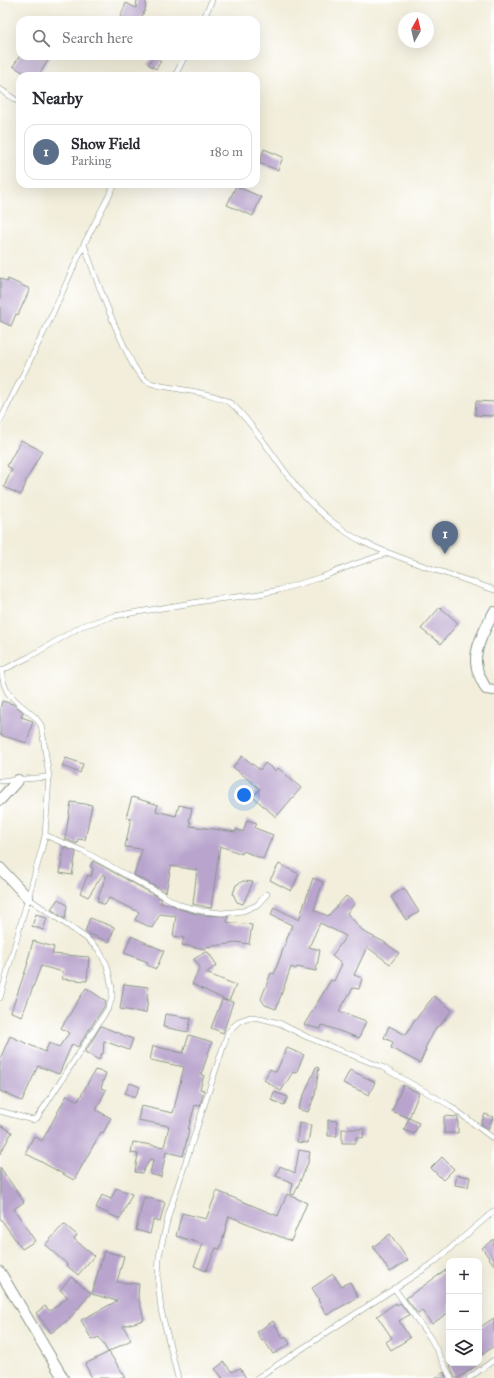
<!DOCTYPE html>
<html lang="en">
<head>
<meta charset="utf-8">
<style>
	:root { --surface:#fff; --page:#f7f7f7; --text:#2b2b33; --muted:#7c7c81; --line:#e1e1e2; --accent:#0b8043 }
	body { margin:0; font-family:"IM FELL Great Primer",serif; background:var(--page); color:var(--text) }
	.controls { position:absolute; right:12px; bottom:12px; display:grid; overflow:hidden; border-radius:8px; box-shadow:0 4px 16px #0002 }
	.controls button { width:36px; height:36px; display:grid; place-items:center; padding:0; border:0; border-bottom:1px solid var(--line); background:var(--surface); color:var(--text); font:20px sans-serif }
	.compass { position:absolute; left:398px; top:12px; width:36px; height:36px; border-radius:50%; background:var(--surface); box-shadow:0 4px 16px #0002; rotate:8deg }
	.you { position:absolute; left:244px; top:795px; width:14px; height:14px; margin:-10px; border:3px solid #fff; border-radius:50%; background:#1a73e8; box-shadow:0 0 0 6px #1a73e833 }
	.badge { display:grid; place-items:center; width:26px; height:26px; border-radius:50%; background:var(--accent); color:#fff; font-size:13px; font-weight:700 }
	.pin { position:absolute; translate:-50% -33px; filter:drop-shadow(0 1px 2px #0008) }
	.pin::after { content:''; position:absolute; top:21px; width:14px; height:12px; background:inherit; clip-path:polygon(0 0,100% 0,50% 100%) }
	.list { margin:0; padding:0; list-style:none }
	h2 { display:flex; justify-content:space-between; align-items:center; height:52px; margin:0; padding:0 16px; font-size:17px }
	h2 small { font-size:13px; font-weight:400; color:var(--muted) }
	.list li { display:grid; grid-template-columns:26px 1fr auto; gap:12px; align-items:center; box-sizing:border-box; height:56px; margin:0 8px 8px; padding:0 8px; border:1px solid var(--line); border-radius:12px }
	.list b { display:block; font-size:15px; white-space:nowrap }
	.list p { margin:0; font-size:13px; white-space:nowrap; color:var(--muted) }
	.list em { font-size:13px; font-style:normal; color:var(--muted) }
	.icon { flex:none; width:22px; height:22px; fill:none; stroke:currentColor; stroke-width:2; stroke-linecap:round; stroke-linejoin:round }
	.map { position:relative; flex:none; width:494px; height:1378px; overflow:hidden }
	.search { position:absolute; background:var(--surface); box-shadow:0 4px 16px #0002; left:16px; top:16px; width:244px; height:44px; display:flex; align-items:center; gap:10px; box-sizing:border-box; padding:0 14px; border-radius:12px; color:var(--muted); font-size:15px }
	.panel { position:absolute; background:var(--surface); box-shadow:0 4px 16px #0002; left:16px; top:72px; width:244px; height:116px; border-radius:12px }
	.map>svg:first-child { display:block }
</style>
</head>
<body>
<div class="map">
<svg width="494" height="1378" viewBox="0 0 494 1378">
	<rect width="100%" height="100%" fill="#fff"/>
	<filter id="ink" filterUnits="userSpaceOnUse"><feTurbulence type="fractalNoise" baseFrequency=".025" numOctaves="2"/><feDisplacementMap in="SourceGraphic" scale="8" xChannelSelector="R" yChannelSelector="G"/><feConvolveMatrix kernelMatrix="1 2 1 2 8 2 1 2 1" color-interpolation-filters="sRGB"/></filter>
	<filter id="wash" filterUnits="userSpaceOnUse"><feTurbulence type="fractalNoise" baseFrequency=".012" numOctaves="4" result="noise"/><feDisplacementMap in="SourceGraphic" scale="16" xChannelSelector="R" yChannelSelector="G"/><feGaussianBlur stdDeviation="0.9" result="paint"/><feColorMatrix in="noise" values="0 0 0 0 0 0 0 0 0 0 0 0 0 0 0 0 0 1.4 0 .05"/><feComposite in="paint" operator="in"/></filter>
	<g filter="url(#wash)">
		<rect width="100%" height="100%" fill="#f2eedb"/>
		<g id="blocks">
			<path fill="#b9a4cd" d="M137,0H146L145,10L140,20H119L126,3L136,8Z
				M20,56H51L38,76H29L13,66Z
				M154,56L161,61L156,69L148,64Z
				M264,149L283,157L278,170L259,163Z
				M236,186L261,197L253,216L227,205Z
				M0,278L7,282L8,279L30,289L18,315L16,314L11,326L0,321Z
				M476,401L494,402V416L475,415Z
				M21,440L42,451L25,483H26L21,495L4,487L12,469L7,466Z
				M440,607L458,623L441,644L421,629Z
				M2,701L13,704L23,712L21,717L33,721L27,743L0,735V709Z
				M242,756L260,770L265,763L276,771L278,768L301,788L276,817L253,797L260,789L233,767Z
				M66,758L83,764L80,773L62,766Z
				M132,797L158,805L156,811L176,816L179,805L192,808L189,822H191L190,826L236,832V829L243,832L247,820L257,823L255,828L273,835L263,859L243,851L242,854L220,846L211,908L193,904L197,870L171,866L166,892L134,875L142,849L125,847L131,819L126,817Z
				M71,802L92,805L85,840L78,839L77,844L65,839Z
				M64,847L76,852L72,875L60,873Z
				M93,861L162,899L160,903L173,905L179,909L201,915L228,916L227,922L252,925L249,944L236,942V943L205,947L206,949L182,945L184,938L173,936L176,916L160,914L152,928L135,920L139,912L109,898L105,905L97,901L106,876L103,874L88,897L80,893L88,875L91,877L93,868L90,867Z
				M279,864L299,874L291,891L270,880Z
				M313,878L323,882L314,910L328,916L346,896L355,903L347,913L364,932L384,942L399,953L390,964L367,947L354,975L362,978L359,989L353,988L339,1011L366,1021L359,1038L322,1025L321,1029L304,1025L331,980L334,981L342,964L332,956L346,936L320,923L309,947L320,950L316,971L297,967L296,969L291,967L276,1009L265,1005L261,999L271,973L274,974L292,925L271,915L274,907L299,920Z
				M243,881L253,882L243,904L237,902L233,894L236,885Z
				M404,888L419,912L406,920L391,897Z
				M58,899L67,905L65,919L51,909Z
				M36,914L47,918L43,930L32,926Z
				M90,918L114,927V929L109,942L85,932Z
				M131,936L164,951L156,969L147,965L148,962L124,953Z
				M33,941L54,947L52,954L89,957L87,981L62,979L63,972L41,966L22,1016L11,1012L28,963H27Z
				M205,952H208L217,965L206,973L236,985L229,1001L233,1002L223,1033L211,1028L222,1000L228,1001L192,984L200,967L194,959Z
				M124,984L148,987L147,999H148L146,1013L120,1009Z
				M86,988L106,1001L105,1005L78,1047L72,1044L59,1074L38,1066L22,1101L0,1091V1059L10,1036L45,1052L49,1043L59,1047L69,1033L61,1028Z
				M434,996L452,1010L439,1027L437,1026L425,1048L426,1049L420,1063L391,1048L393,1042L384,1038L389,1026L406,1035L415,1019H416Z
				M165,1014L191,1018L188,1032L163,1027Z
				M101,1026L133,1039L129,1050L104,1041L103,1054H101L99,1060L85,1052Z
				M189,1035L212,1042L201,1075H204L200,1089L204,1090L200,1106L195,1105L188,1130L189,1131L183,1156L166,1152L161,1177L150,1174L153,1160L150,1159L142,1173L135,1172L138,1154L131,1153L133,1142L164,1147L169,1126L138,1120L141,1106L173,1113L184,1067L150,1060L153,1046L183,1053Z
				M287,1048L304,1055L296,1073L293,1072L281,1091L264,1080L270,1069L276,1072Z
				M316,1067L319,1068L315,1095L308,1112L298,1109Z
				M95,1070L106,1073L101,1088L106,1090L96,1110L111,1118L103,1133L101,1132L74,1180L25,1153L34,1136L42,1141L67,1095L78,1101Z
				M350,1070L375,1082L369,1095L343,1083Z
				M130,1083L140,1087L135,1097L125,1093Z
				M403,1085L419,1093L409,1118L392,1111Z
				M274,1092L288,1097L284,1105L271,1100Z
				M485,1114L493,1117L488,1129L481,1124Z
				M444,1116L458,1117V1133H444Z
				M409,1118L419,1123L414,1134L404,1130Z
				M328,1120L337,1121V1136H328Z
				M299,1123L311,1125L308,1143L297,1142Z
				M0,1125L12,1132L0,1154Z
				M342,1129H364L363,1138L356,1137V1143H342Z
				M299,1150L310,1152L308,1163L294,1195L291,1194L293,1183L276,1176L280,1166L295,1173Z
				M442,1157L454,1169L443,1180L431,1168Z
				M0,1167L24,1202L14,1209L35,1241L22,1249L0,1218Z
				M457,1175L470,1177L468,1187L455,1185Z
				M116,1188L132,1194L120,1219L96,1208L102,1195L111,1199Z
				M217,1191L278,1216L287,1194L307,1203L291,1241L229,1216L220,1249L216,1248L206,1271L194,1266L203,1244L176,1236L182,1213L206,1219Z
				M144,1197L165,1202L160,1222L153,1220L150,1234L136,1230Z
				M64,1224L77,1235L74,1239L94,1256L78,1275L66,1265L67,1264L45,1245Z
				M390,1234L408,1260L390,1272L373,1247Z
				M494,1239V1265L482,1248Z
				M104,1251L124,1256L117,1282L139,1284L138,1295L144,1320L123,1326L131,1340L108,1352L99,1337L92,1340L81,1320L117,1301L92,1294Z
				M449,1268V1312L432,1324L422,1311L418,1314L406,1298Z
				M333,1274L341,1286L350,1282L358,1297L327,1315L318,1300L319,1299L312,1288Z
				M71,1277L91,1293L70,1318L51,1333L36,1313L45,1306L50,1311L68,1297L60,1290Z
				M396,1303L397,1305L400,1303L409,1315L399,1321L410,1338L391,1350L386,1342L392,1338L377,1316Z
				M494,1318V1346L479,1357V1328Z
				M273,1321L283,1338L286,1336L290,1344L273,1354L264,1340L262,1341L257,1332Z
				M109,1352L126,1378H92L85,1364Z
				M224,1362L232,1372L240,1368L246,1378H221L222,1377L215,1369Z
				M449,1363H480L458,1378H455Z
				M444,1372L446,1378H435Z"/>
		</g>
	</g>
	<g filter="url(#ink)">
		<use href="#blocks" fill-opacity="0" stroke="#889688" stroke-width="1"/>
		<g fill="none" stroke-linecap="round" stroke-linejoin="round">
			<defs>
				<path id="service" d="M203,20L212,0
					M175,76L185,56
					M0,89L20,103
					M84,244C96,280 109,314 125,348C130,359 135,371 144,379C147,382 153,384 157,385C178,390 220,392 235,407C262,434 280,469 306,498C320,513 345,533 363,542C405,562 451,574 494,590
					M0,421L46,328L84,244L115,184
					M1,671L29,657L82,626L114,616L210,600L254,595L279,590L322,577L355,564L388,553
					M0,781L49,777
					M45,835L85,852L180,905L202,911L222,913L243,911L257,905L267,894
					M0,998L42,848L45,835L49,777L43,736L41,725L35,717L17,702L8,693L4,684L1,670
					M0,1111L29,1119L34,1120L37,1118L109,1007L112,997V988L107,965L98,949L86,938L28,898
					M394,1288L431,1339L451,1378
					M178,1378L161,1310L158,1280L159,1256L169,1213L228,1032L239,1021L250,1017L260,1018L279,1023L307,1037L382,1067L449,1105L494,1139
					M257,1378L432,1264L494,1211
					M469,1378L494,1360"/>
				<path id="minor" d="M494,612C486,627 472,651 477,668C478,675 483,682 486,689L494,690
					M0,800L18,780
					M0,868L28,898
					M0,1272L63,1378"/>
			</defs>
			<use href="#service" stroke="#889688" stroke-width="6"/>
			<use href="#minor" stroke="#889688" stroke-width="12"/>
			<use href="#service" stroke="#fff" stroke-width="5"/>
			<use href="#minor" stroke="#fff" stroke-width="10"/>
		</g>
	</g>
</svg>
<div class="controls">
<button>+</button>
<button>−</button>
<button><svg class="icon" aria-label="layers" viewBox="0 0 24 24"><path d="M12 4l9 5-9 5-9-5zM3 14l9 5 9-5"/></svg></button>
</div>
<svg class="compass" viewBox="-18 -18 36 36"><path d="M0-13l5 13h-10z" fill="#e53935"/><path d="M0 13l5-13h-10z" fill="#7c7c81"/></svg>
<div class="you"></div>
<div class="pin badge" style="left:445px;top:554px;background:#5c6f8a">1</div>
<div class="search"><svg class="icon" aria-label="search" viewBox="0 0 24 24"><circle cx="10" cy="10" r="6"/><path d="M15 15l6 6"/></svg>Search here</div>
<section class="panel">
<h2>Nearby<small></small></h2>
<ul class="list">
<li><span class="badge" style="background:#5c6f8a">1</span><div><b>Show Field</b><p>Parking</p></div><em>180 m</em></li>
</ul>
</section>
</div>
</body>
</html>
